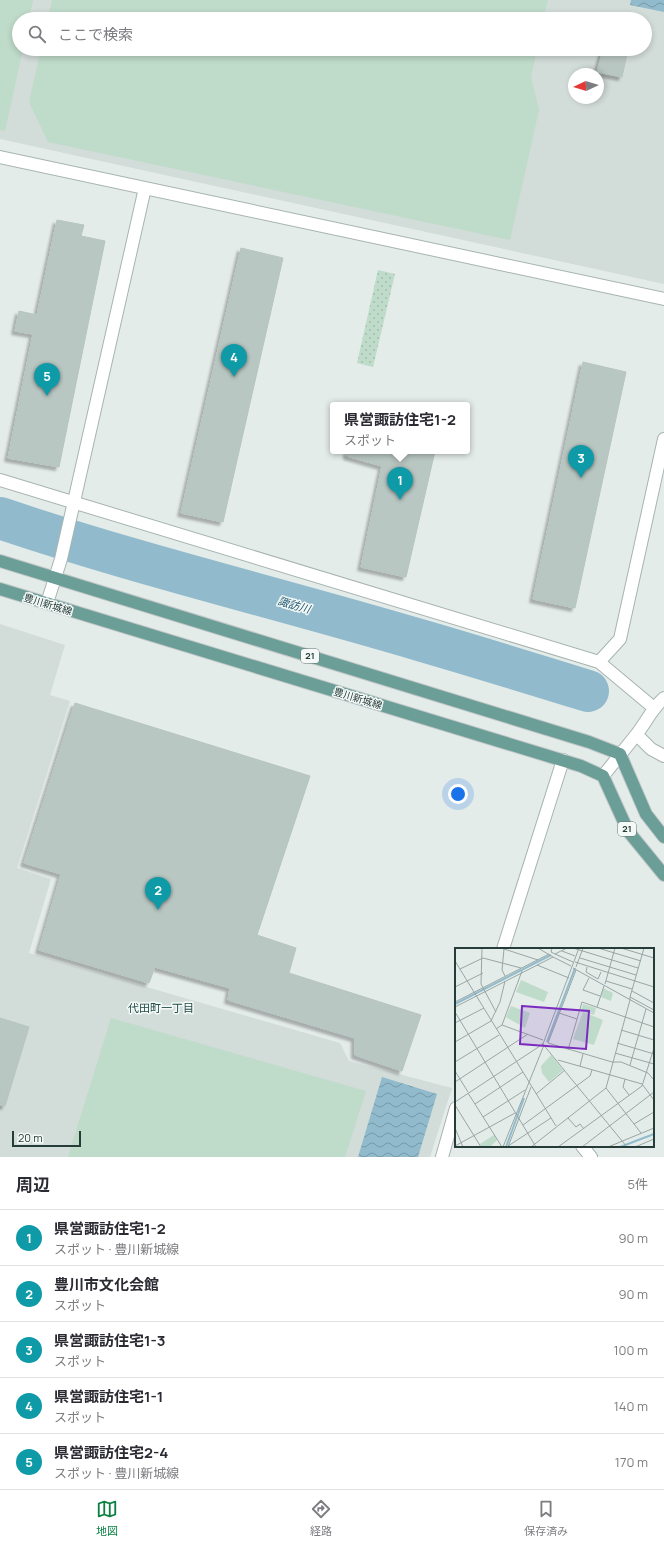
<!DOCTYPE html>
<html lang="ja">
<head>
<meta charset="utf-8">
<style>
	:root { --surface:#fff; --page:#f7f7f7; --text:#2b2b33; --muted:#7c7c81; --line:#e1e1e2; --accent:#0b8043 }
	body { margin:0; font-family:Manrope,"Noto Sans JP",sans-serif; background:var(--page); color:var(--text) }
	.compass { position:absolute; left:568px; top:68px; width:36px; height:36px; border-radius:50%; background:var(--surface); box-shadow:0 2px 6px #0003; rotate:266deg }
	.scale { position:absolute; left:12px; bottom:10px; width:69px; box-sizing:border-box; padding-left:4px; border:2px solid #253c39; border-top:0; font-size:11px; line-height:14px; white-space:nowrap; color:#253c39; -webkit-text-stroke:3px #f4f9f7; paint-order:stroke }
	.you { position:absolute; left:458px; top:794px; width:14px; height:14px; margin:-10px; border:3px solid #fff; border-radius:50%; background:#1a73e8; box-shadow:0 0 0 6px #1a73e833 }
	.badge { display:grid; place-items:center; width:26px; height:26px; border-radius:50%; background:var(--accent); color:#fff; font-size:13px; font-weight:700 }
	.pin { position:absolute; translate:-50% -33px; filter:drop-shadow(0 1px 2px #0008) }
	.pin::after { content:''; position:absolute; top:21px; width:14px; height:12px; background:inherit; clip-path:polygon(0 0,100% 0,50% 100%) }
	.popup { position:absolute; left:330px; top:402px; width:140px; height:52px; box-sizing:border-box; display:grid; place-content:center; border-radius:4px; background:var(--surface); filter:drop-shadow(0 1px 3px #0005); font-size:13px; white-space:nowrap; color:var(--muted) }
	.popup b { font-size:15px; color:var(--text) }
	.popup::after { content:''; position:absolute; left:50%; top:100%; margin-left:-8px; border:8px solid transparent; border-top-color:var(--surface) }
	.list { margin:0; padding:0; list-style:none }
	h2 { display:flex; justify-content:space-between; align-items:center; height:52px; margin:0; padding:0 16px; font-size:17px }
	h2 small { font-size:13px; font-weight:400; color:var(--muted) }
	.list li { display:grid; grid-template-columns:26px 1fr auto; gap:12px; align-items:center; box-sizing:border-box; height:56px; padding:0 16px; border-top:1px solid var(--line) }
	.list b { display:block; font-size:15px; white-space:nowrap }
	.list p { margin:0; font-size:13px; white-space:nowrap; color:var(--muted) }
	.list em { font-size:13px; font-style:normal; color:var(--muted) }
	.icon { flex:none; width:22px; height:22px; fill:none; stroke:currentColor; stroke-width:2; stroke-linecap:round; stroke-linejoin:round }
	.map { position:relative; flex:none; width:664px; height:1157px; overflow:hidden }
	.search { position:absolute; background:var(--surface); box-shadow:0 2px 6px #0003; left:12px; right:12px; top:12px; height:44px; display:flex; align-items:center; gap:10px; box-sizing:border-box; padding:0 14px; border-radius:22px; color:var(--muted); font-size:15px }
	.sheet { height:332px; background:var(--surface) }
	nav { display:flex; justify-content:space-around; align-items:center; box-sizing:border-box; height:56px; border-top:1px solid var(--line); background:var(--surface); font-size:11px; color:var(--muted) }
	nav a { display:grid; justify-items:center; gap:2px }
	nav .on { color:var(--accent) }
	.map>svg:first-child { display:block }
</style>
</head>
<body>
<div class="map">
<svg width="664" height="1157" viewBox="0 0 664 1157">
	<defs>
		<pattern id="grass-dots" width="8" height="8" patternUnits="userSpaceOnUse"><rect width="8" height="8" fill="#bfdbca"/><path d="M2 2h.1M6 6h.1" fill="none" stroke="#a4bdae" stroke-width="1.8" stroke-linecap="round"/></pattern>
		<pattern id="water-waves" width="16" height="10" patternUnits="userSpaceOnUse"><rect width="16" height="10" fill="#91bbcc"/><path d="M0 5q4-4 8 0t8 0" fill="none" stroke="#7699a7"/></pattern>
		<filter id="shadow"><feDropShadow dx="-3.5" dy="3.5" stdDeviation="1" flood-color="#0004"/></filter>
	</defs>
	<rect width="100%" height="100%" fill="#e4ecea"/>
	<path fill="#d2dcd9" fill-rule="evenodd" d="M0,0H664V284L0,139ZM19,19H645V49H19ZM574,74H598V98H574Z
		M0,624L65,645L50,695L70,701L17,868L51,879L29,953L340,1043L349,1061L452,1088L430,1157H0Z"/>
	<path fill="url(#grass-dots)" d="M378,270L395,274L373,367L357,363Z"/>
	<path fill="#bfdbca" d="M0,0H33L29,19H19V49H23L5,131L0,130Z
		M52,0H548L543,19H48Z
		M41,49H537L531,77L539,110L510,240L48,142L29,102Z
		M111,1018L366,1091L345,1157H68Z"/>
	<path fill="url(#water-waves)" d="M631,0H664V12L630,5Z
		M382,1077L437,1094L418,1157H358Z"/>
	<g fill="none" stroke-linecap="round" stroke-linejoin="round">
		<path stroke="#91bbcc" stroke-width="42" d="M0,518C139,565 282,599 423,641C478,657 533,674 588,691"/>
	</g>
	<path fill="#b9c7c3" stroke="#b7c5c1" filter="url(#shadow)" d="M603,49H628L622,77L597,72Z
		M57,220L84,225L81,236L105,241L59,467L8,458L33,334L15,331L19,311L37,315Z
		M241,248L283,258L223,522L181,513Z
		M583,362L626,372L575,608L533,599Z
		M347,451H435L406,577L361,567L382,466L347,456Z
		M75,703L310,776L257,935L296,948L289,973L421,1015L402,1071L355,1055V1038L228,1000L230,988L155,967L149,983L39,950L61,874L24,863Z
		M0,1018L29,1027L5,1106L0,1105Z"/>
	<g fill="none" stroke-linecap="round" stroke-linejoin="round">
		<defs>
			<path id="minor" d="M0,157L664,299
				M0,480L599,662L654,708
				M47,603L61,559L145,188
				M599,662L620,639L664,439
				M637,735L651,749L664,756
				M603,776C614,762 625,749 636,735C647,721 651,710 664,698
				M503,949L563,760
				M582,1146L591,1157
				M442,1157L456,1108"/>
			<path id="major" d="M0,561L589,742L620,754L646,814L664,837
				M0,589L581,766L603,776L628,831L664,875"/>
		</defs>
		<use href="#minor" stroke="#a7b4b1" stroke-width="14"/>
		<use href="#major" stroke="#c2c8c8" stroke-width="14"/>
		<use href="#minor" stroke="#fff" stroke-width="12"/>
		<use href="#major" stroke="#6c9e98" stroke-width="12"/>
	</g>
	<g text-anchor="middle" stroke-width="3" stroke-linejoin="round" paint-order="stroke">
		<g fill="#f4f9f7" stroke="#637572" stroke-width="1">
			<rect x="301" y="649" width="18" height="14" rx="3"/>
			<rect x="618" y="822" width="18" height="14" rx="3"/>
		</g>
		<g font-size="9" font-weight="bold" fill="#253c39">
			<text x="310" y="659">21</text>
			<text x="627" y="832">21</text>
		</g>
		<g font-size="10" fill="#253c39" stroke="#f4f9f7">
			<text transform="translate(48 604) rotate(17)" y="4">豊川新城線</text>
			<text transform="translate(358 698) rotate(17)" y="4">豊川新城線</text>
		</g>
		<g font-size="11" font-style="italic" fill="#235b74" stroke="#f4f9f7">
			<text transform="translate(294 605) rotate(16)" y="4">諏訪川</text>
		</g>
		<g font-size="11" fill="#224d48" stroke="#f4f9f7">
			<text x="161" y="1012">代田町一丁目</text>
		</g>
	</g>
	<g transform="translate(455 948)">
		<rect width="199" height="199" fill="#e4ecea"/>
		<path d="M66,32L93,44L89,54L61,44ZM148,40L158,45L156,53L146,49ZM128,56L141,60L139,67L126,63ZM56,58L75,65L70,80L51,69ZM128,64L148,72L139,97L118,91ZM96,107L108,122L94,134L87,125L86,118ZM39,187L42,192L36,198L27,199L25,196Z" fill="#bfdbca"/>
		<path fill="none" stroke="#91bbcc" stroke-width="2" d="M0,56L96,7M92,94L120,20M51,199L69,150M165,199L199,186"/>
		<path fill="none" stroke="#98a6a3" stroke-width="1" d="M27,0L26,36L41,64M46,0L83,12M97,0L96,4L100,6L118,14M118,0L183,20M143,0L186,13M166,0L199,10M49,1L47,22L50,28M107,3L120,8M100,6L112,0M98,9L116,18M125,10L181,27M0,13L101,178M120,14L199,39M82,17L114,30M121,19L128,0M132,19L131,24L143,31L146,24M118,20L199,65M5,21L28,10L66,20M134,30L128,42L145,48M151,33L177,41M150,36L160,0M0,39L28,25M177,43L199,55M175,49L189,0M175,52V49L199,62M0,54L94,6M0,59L98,9L83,0M142,59L149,38M0,64L81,199M104,65L122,71M0,75L29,60M47,77L88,92M41,81L47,77L67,23M166,82L199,92M0,94L36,73L45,54L50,33M87,95L172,199M93,95L157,114H166L193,125L199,132M93,95L121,22M162,95L199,106M113,102L127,54L199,79M160,105L199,116M103,112L187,136L199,152M0,114L44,87M175,117L191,61M125,118L128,106M0,123L13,144M170,131L168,139L174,147M0,134L73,86M151,140L186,185M13,145L47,199M81,146L110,122M0,154L88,96L124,0M20,156L68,124M0,157L26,199M28,169L70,142M113,170L121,179L125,176L129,181M179,176L199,164M68,177L135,128L137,122M0,180L8,199M0,198L60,165M53,198L96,170M48,199L89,97M53,199L76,139M76,199L151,140L175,52M103,199L187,138L199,100M127,199L199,144M153,199L199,180M180,199L199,191"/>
		<path fill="#7b2cbf" fill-opacity="0.15" stroke="#7b2cbf" stroke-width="2" d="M67,58L134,63L131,101L65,96Z"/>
		<rect width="199" height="199" fill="none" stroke="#253c39" stroke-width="2"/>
	</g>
</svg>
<svg class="compass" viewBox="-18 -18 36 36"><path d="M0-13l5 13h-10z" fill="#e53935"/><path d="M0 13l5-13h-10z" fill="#7c7c81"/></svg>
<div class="scale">20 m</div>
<div class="you"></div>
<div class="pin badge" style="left:400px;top:500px;background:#0f9aa8">1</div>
<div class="popup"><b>県営諏訪住宅1-2</b>スポット</div>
<div class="pin badge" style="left:158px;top:910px;background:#0f9aa8">2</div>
<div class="pin badge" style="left:581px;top:478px;background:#0f9aa8">3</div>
<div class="pin badge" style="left:234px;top:377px;background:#0f9aa8">4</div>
<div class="pin badge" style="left:47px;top:396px;background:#0f9aa8">5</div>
<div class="search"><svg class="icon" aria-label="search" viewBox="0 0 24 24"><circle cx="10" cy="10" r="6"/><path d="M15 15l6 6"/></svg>ここで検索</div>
</div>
<section class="sheet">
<h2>周辺<small>5件</small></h2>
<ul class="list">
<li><span class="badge" style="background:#0f9aa8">1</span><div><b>県営諏訪住宅1-2</b><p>スポット · 豊川新城線</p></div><em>90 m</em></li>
<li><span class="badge" style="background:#0f9aa8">2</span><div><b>豊川市文化会館</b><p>スポット</p></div><em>90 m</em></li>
<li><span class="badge" style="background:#0f9aa8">3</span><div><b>県営諏訪住宅1-3</b><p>スポット</p></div><em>100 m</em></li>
<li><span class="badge" style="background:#0f9aa8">4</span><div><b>県営諏訪住宅1-1</b><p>スポット</p></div><em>140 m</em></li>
<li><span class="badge" style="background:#0f9aa8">5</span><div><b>県営諏訪住宅2-4</b><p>スポット · 豊川新城線</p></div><em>170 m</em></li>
</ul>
</section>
<nav>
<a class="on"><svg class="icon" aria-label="map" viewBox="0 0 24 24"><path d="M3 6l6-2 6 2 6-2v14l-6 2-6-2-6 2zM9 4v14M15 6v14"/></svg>地図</a>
<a><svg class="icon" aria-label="directions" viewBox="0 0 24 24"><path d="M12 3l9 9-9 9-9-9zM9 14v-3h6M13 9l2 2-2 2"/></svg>経路</a>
<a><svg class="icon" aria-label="saved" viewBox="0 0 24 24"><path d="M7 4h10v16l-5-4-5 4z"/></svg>保存済み</a>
</nav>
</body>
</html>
